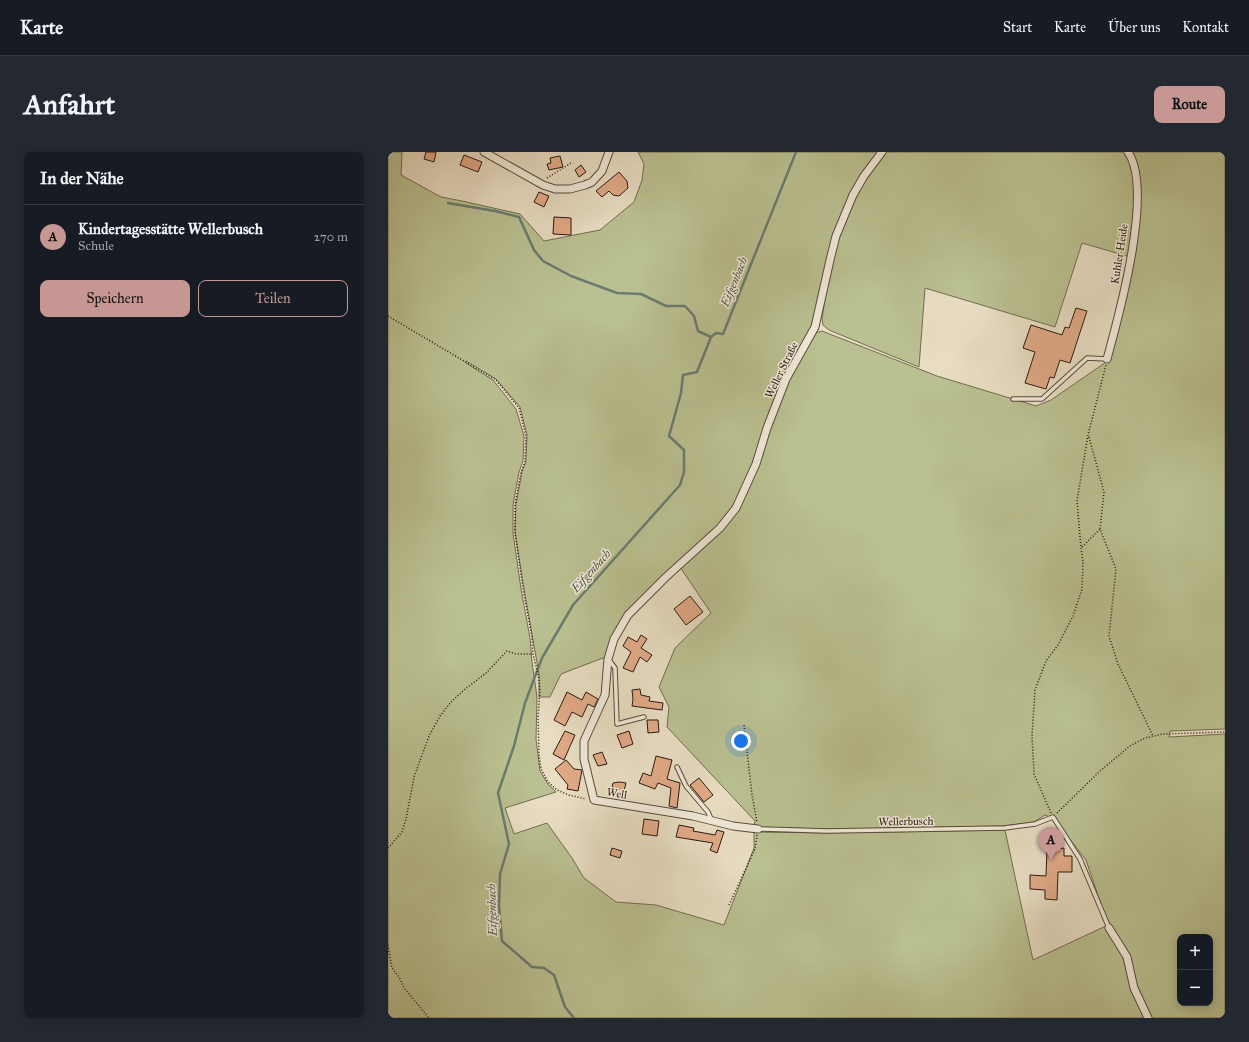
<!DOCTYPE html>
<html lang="de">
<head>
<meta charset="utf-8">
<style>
	:root { --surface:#171b24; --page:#242831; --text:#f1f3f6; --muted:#9ea1a6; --line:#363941; --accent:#c59692 }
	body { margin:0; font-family:"IM FELL Great Primer",serif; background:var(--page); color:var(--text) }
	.controls { position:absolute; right:12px; bottom:12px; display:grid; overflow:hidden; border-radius:8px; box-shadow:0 2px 10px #0003 }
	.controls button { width:36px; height:36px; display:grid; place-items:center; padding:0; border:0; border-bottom:1px solid var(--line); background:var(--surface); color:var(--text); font:20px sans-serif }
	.you { position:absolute; left:353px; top:589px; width:14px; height:14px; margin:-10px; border:3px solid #fff; border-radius:50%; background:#1a73e8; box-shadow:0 0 0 6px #1a73e833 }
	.badge { display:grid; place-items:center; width:26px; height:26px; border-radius:50%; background:var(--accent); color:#111; font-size:13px; font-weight:700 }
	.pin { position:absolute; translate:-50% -33px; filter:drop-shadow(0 1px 2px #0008) }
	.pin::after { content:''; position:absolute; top:21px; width:14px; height:12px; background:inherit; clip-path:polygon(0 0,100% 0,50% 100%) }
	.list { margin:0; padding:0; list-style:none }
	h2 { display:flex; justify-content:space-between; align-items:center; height:52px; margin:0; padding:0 16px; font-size:17px }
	h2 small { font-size:13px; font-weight:400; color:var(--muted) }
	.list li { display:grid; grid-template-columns:26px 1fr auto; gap:12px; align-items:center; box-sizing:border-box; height:64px; padding:0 16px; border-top:1px solid var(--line) }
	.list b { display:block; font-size:15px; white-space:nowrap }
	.list p { margin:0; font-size:13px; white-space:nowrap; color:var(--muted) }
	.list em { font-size:13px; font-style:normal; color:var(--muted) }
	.actions { display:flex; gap:8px; padding:12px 16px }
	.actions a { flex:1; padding:9px 0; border:1px solid var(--accent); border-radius:8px; text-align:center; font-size:14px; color:var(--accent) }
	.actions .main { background:var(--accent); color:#111 }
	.map { position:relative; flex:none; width:837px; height:866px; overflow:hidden; border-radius:8px }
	header { display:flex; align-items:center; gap:24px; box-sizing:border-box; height:56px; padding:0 20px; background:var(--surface); border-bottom:1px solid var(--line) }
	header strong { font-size:19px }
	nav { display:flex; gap:22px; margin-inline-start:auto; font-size:14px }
	.intro { display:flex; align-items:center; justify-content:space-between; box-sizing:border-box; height:96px; padding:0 24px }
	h1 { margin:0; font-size:28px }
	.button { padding:10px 18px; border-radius:8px; background:var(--accent); color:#111; font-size:14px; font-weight:700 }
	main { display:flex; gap:24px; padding:0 24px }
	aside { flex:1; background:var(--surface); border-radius:8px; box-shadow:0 2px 10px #0003 }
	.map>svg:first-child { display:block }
</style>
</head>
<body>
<header>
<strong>Karte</strong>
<nav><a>Start</a><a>Karte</a><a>Über uns</a><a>Kontakt</a></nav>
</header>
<div class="intro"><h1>Anfahrt</h1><a class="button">Route</a></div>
<main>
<aside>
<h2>In der Nähe<small></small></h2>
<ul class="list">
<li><span class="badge">A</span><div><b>Kindertagesstätte Wellerbusch</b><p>Schule</p></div><em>270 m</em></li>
</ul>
<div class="actions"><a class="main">Speichern</a><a>Teilen</a></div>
</aside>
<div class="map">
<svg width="837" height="866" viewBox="0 0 837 866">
	<rect width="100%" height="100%" fill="#e8ddc3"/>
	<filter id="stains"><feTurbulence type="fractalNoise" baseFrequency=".005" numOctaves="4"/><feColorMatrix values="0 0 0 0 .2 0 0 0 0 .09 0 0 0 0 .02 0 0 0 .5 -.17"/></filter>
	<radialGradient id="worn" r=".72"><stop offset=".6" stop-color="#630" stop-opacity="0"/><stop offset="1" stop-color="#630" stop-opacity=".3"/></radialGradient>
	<path fill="#bac091" stroke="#726c50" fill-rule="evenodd" d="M0,0H14L13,23L53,45L74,49L132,62L156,89L212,78L246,50L254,28L256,12L250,0H492L475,22L464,42L447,83L440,108L425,173L397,227L377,276L367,313L347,356L331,376L276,424L238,462L224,487L219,507L215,506L173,522L162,545H151V522L136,437L127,380L128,352L134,320L138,309L139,283L132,255L108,227L78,209V211L105,228L128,257L136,284L135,309L131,320L125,353V381L133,437L142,486L144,510L149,545L148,587L152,619L160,632L168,640L117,656L126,682L159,671L184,706L196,726L228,750L268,753L336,773L366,696V680L439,681L617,678L645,808L720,773L698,708L666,667L657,663L646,670L615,674L439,677L366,675L367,669L279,575L281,555L271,535L287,496L323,461L292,415L333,377L349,357L362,333L370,312L381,277L400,228L427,181L434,179L549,224L648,254L663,248L721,208C732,162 766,41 741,0H837V577L782,579L781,585L837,582V866H0ZM792,785H822V851H792Z
		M498,0H739L745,12L749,44L742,105L694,91L667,175L537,136L531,215L441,178L435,173L434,166C437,147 440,128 444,109C453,70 471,30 498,0Z"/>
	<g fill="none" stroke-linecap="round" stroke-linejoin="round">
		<path stroke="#6b7b71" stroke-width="2.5" d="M60,51L107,59L131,65L146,98L155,109L183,124L229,141L253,142L278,154H297L306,164L310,179L323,185
			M186,866L177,855L166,823L156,816L144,815L114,789L111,754L112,722L121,692L110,641L126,594L137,551L154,506L185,453L292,333L296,320V298L281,284L293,241L295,223L309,220L323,185L328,181L335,182L408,0"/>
	</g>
	<path fill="#e1aa87" stroke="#29190f" d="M38,0H48L46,10L36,7Z
		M76,3L94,10L90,20L72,13Z
		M172,4L175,15L161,18L159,12L163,11L162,6Z
		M193,13L198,20L191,25L187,18Z
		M231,20L239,29L240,36L231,44L225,43L221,39L214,45L208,39Z
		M151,40L161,44L156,55L146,50Z
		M166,65L183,66V83L165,82Z
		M688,156L699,159L682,211L672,208L666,226L662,225L658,237L637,231L647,200L635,196L643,173L674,183L677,175L681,176Z
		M302,444L315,460L298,473L286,457Z
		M253,483L259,487L253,496L264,503L259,510L252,505L245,520L235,516L243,500L235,494L240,485L249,490Z
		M252,537L253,543L262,545L261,549L275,551L274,558L244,554L245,547L244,538Z
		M179,540L194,548L198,540L210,547L206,555L200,552L194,565L184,560L177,574L166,568Z
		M259,568H270L271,580L260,581Z
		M177,579L187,583L176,608L165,602Z
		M241,579L245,592L234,596L229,583Z
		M214,600L219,612L210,614L205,603Z
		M268,604L284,608L279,627L292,631L289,656L281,654L283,636L270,631L267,637L251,631L255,621L263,624Z
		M178,608L186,617L194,618L190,639L179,637L180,633L167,617Z
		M311,626L325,643L316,650L302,633Z
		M231,630L238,631L235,643L223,640L225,631Z
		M256,667L271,669L269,684L254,682Z
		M291,673L306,676L305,679L327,683L329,678L336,680L329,701L322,698L325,691L288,685Z
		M656,687H670L669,697L676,696V704H684V720H670L669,748L657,747V738L642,737V723L658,724L659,698L656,697Z
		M224,696L234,699L232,706L222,703Z"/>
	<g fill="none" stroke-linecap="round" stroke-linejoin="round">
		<defs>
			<path id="lane" d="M625,247H654L699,206L719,207
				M221,508L227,516L229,572L256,565
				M289,615L298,634L320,660L323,667
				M370,677L439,679L617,676L647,672L665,665L692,707L721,776"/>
			<path id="street" d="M96,0L155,33L167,37H182L197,33L204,30L214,19L221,0
				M719,207C731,163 766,38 740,0
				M370,677L345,674L305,664L206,648L196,607V589L217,543L220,507L226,487L240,463L278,425L332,376L348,356L368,312L379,276L398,227L427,175L442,108L448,84L465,43L476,24L494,0
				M721,776L739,805L746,836L760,866"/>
		</defs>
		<use href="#lane" stroke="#594a3c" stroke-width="5.5"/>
		<use href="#street" stroke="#594a3c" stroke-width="9"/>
		<path stroke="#29190f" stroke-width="1.5" stroke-dasharray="1 2" stroke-linecap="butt" d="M159,26L183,11
			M0,164L108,228L131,256L138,284L137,310L133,320L127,353V380L135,437L144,485L145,502L151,526L152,539L150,565L151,603L153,617L160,630L169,638L181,643L198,647
			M701,285L716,340L712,377L728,417L721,484L730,512L765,584
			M694,395L712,377
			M356,573L364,643L369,670
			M663,661L646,622L644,584L647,538L658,509L670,493L685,464L694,437L695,410L693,396L689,349L700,283L718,213
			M669,661L712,619L742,594L757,586L775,582L837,580
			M0,696L14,680L18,667L26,625L41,584L52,564L63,550L76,538L98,521L119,499L128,502H145
			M341,753L367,697L369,683
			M0,793L4,816L11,825L16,836L41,866"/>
		<use href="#lane" stroke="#f0e9d8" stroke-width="3.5"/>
		<use href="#street" stroke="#f0e9d8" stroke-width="7"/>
	</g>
	<g text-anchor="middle" stroke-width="3" stroke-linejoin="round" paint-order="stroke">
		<g font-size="11" fill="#29190f" stroke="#f0e9d8">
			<text transform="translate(731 102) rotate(-81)" y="4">Kuhler Heide</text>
			<text transform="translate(393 218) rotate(-64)" y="4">Weller Straße</text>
			<text transform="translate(229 641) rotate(10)" y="4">Well</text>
			<text transform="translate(518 669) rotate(-1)" y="4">Wellerbusch</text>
		</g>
		<g font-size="12" font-style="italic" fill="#505248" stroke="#f0e9d8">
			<text transform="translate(346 130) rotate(-68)" y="4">Eifgenbach</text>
			<text transform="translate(203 419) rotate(-48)" y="4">Eifgenbach</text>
			<text transform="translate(104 758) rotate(-92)" y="4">Eifgenbach</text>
		</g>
	</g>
	<rect width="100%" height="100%" filter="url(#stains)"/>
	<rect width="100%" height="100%" fill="url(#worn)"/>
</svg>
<div class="controls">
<button>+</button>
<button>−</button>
</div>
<div class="you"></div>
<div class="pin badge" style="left:663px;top:708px">A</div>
</div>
</main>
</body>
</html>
